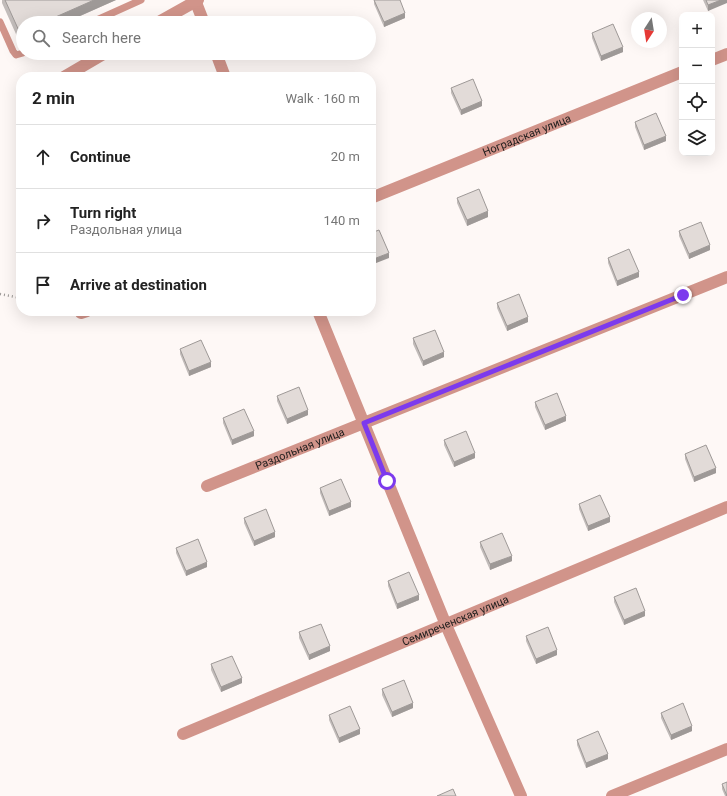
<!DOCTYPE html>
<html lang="en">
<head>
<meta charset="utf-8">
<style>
	:root { --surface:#fff; --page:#f2f2f2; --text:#222; --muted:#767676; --line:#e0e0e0 }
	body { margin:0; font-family:Roboto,sans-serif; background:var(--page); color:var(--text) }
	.controls { position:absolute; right:12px; top:12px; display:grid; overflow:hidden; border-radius:8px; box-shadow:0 4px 16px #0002 }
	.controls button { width:36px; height:36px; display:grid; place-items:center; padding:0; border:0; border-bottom:1px solid var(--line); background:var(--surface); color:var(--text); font:20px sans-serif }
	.compass { position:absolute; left:631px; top:12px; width:36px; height:36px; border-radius:50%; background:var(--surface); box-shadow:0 4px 16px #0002; rotate:192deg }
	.stop { position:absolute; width:12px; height:12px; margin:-9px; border:3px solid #7c3aed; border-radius:50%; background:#fff }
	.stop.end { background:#7c3aed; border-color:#fff; box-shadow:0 1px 4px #0008 }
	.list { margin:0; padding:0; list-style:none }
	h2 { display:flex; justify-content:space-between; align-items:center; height:52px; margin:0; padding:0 16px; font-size:17px }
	h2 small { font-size:13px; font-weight:400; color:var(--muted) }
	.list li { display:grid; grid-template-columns:26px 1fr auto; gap:12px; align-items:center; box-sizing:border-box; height:64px; padding:0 16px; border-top:1px solid var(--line) }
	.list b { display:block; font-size:15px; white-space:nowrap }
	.list p { margin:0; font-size:13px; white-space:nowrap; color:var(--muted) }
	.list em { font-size:13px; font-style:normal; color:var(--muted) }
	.icon { flex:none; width:22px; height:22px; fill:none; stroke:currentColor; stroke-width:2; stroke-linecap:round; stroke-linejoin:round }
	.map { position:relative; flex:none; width:727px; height:796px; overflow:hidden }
	.search { position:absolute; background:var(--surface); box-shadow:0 4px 16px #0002; left:16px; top:16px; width:360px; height:44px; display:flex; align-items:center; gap:10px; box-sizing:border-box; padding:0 14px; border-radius:22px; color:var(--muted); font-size:15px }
	.panel { position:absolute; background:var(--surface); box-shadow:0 4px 16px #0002; left:16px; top:72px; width:360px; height:244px; border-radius:16px }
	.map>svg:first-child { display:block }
</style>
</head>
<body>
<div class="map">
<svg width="727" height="796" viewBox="0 0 727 796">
	<rect width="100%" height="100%" fill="#fef8f6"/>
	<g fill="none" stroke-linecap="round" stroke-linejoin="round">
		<path stroke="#9b9795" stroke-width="2.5" stroke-dasharray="1 3" stroke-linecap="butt" d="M0,294L21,298"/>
		<path stroke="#d1948a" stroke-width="7" d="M0,22L13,51L16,55L23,53
			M90,23L141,0"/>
		<g stroke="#d1948a" stroke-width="12">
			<path d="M195,0L204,23"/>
			<path d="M157,23L198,0"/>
			<path d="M216,53L225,77"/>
			<path d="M712,60L727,54"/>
			<path d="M64,77L105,53"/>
			<path id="s1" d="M371,198L682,72"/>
			<path d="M318,311L446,625L521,796"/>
			<path d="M81,313L87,311"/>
			<path id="s2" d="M207,486L727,277"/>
			<path id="s3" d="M183,734L727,507"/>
			<path d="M612,796L727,749"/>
		</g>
	</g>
	<path fill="#c2bcba" d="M2,0H116L20,43L2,3Z
		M374,0H400L405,18L384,27L374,4Z
		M703,0H727L708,11Z
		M592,33L623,52L601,61L592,38Z
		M451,88L482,106L461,115L451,93Z
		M635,122L666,141L644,150L635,127Z
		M457,198L488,217L467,226L457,203Z
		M679,231L710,250L689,259L679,236Z
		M608,258L639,277L617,286L608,263Z
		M497,303L528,322L507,331L497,308Z
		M413,338L444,357L423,366L413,344Z
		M180,349L211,367L189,376L180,354Z
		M277,396L308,415L287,424L277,401Z
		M535,402L566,421L545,430L535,407Z
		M223,418L254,436L232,445L223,423Z
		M444,440L475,458L454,467L444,445Z
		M685,454L716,473L694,482L685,459Z
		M320,488L351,507L329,516L320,493Z
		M579,504L610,522L588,531L579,509Z
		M244,518L275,537L254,546L244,523Z
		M480,542L512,561L490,570L480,547Z
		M176,548L207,567L186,576L176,553Z
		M388,581L419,600L397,609L388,586Z
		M614,597L645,616L624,625L614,602Z
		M299,632L330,651L309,660L299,638Z
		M526,636L557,655L536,664L526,641Z
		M211,664L242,683L221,692L211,670Z
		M382,689L413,708L392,717L382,695Z
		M661,713L692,731L671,740L661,718Z
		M329,715L360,734L339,743L329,720Z
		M577,740L608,759L586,768L577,745Z
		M722,784L727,796H725L722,789Z"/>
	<path fill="#9e9997" d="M94,0H116L64,23H42Z
		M721,0H727V3L708,11V5Z
		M405,13V18L384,27V22Z
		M23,32V41L20,43V33Z
		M623,47V52L601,61V56Z
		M482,101V106L461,115V110Z
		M666,136V141L644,150V145Z
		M488,211V217L467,226V220Z
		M710,245V250L689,259V254Z
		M389,253V258L371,265V260Z
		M639,272V277L617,286V281Z
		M528,317V322L507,331V326Z
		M444,352V357L423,366V361Z
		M211,362V367L189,376V371Z
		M308,410V415L287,424V419Z
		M566,416V421L545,430V425Z
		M254,431V436L232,445V440Z
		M475,453V458L454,467V462Z
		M716,468V473L694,482V477Z
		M351,502V507L329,516V511Z
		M610,517V522L588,531V526Z
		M275,532V537L254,546V541Z
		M512,556V561L490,570V564Z
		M207,562V567L186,576V571Z
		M419,595V600L397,609V604Z
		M645,611V616L624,625V620Z
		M330,646V651L309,660V655Z
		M557,650V655L536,664V659Z
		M242,678V683L221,692V687Z
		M413,703V708L392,717V712Z
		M692,726V731L671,740V735Z
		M360,729V734L339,743V738Z
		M608,754V759L586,768V763Z"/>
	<path fill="#e2dbd8" stroke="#9e9997" d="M5,0H94L42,23H23V32L20,33Z
		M374,0H400L405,13L384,22Z
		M706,0H721L708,5Z
		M613,24L623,47L601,56L592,33Z
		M473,79L482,101L461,110L451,88Z
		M656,113L666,136L644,145L635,122Z
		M479,189L488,211L467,220L457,198Z
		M701,222L710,245L689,254L679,231Z
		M379,230L389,253L371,260V233Z
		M629,249L639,272L617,281L608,258Z
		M519,294L528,317L507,326L497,303Z
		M435,330L444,352L423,361L413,338Z
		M201,340L211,362L189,371L180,349Z
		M299,387L308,410L287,419L277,396Z
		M557,393L566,416L545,425L535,402Z
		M244,409L254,431L232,440L223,418Z
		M466,431L475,453L454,462L444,440Z
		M706,445L716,468L694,477L685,454Z
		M341,479L351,502L329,511L320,488Z
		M600,495L610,517L588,526L579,504Z
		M266,509L275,532L254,541L244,518Z
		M502,533L512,556L490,564L480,542Z
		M198,539L207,562L186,571L176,548Z
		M409,572L419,595L397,604L388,581Z
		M636,588L645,611L624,620L614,597Z
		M321,624L330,646L309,655L299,632Z
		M548,627L557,650L536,659L526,636Z
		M232,656L242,678L221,687L211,664Z
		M404,680L413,703L392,712L382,689Z
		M683,703L692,726L671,735L661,713Z
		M350,706L360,729L339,738L329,715Z
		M598,731L608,754L586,763L577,740Z
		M727,782V796L722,784Z
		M453,789L456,796H437Z"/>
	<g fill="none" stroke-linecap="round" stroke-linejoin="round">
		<path stroke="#7c3aed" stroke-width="5" d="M387,481L364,423L683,295"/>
	</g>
	<g text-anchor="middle" stroke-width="3.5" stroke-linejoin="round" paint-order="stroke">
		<g font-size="11" fill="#1f1d1c" stroke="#fef8f6">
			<text dy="4" stroke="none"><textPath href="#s1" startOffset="168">Ноградская улица</textPath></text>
			<text dy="4" stroke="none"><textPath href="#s2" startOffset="100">Раздольная улица</textPath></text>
			<text dy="4" stroke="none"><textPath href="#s3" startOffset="295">Семиреченская улица</textPath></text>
		</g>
	</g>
</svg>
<div class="controls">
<button>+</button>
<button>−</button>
<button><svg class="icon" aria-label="locate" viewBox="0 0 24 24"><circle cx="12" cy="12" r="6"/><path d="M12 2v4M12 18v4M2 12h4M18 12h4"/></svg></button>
<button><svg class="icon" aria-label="layers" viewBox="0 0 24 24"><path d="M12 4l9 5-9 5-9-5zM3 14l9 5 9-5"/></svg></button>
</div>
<svg class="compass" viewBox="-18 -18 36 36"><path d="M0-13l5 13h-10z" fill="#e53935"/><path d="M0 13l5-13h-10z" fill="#767676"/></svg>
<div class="stop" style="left:387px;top:481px"></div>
<div class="stop end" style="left:683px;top:295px"></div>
<div class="search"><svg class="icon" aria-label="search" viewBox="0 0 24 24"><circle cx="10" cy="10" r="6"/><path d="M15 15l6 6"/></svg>Search here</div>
<section class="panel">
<h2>2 min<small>Walk · 160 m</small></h2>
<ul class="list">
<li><svg class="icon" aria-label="ahead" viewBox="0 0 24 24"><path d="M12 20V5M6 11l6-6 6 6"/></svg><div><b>Continue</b></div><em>20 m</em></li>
<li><svg class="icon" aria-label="right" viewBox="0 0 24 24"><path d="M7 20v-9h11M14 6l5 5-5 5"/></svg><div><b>Turn right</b><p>Раздольная улица</p></div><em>140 m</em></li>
<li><svg class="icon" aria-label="arrive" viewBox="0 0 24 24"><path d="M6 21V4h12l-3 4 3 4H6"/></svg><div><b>Arrive at destination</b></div></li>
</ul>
</section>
</div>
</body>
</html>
